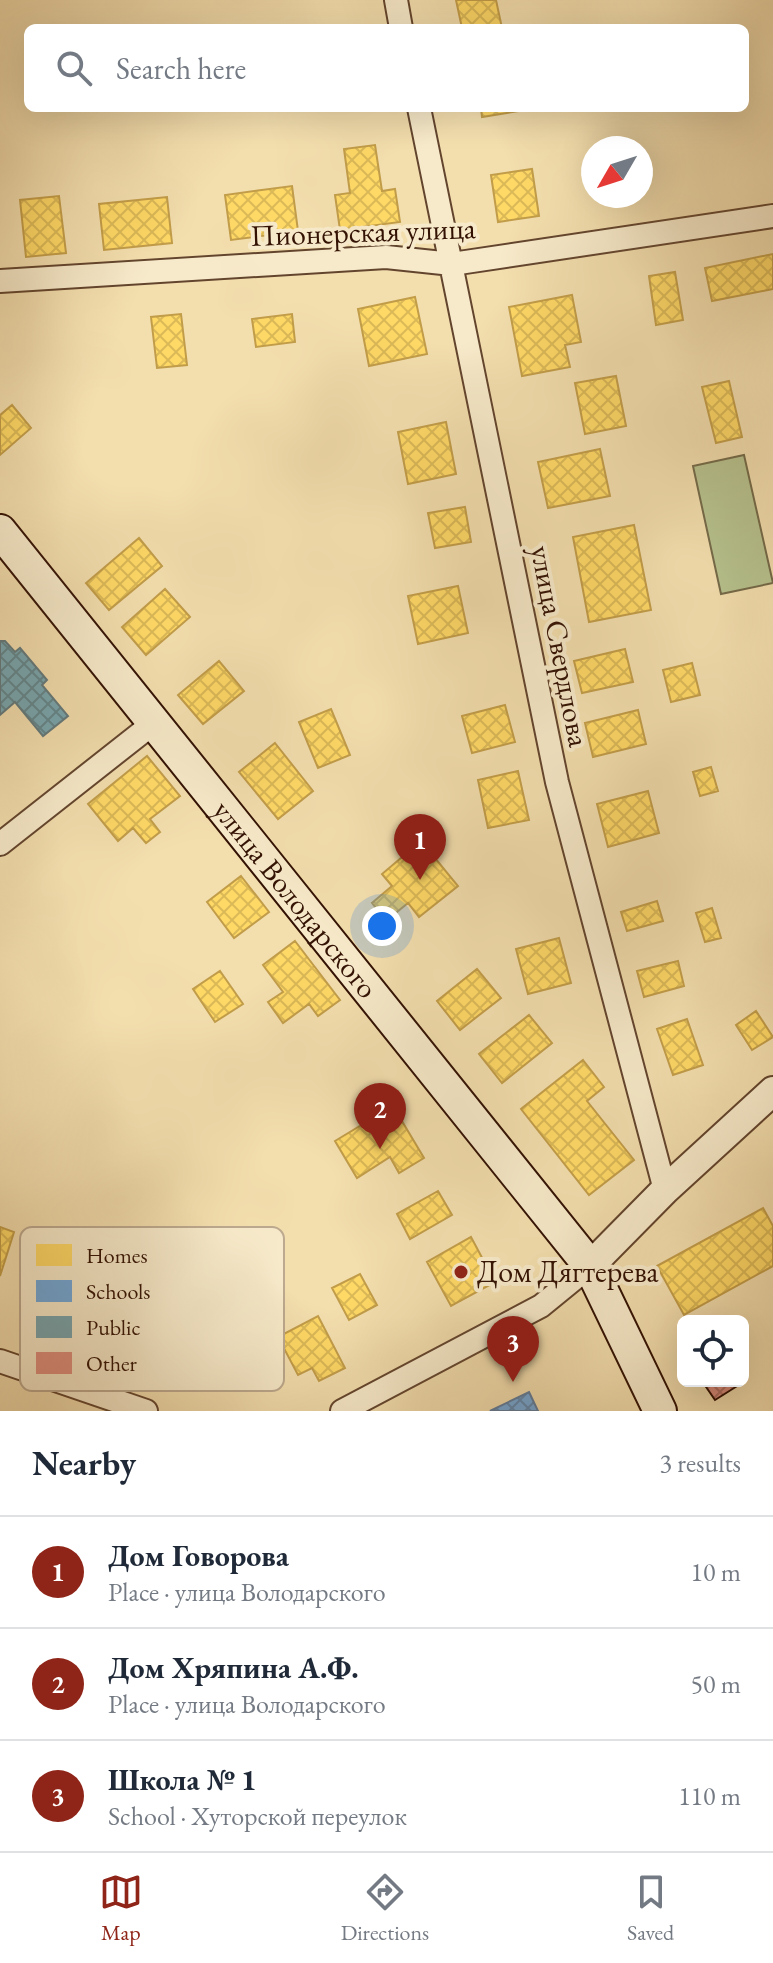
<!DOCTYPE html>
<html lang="en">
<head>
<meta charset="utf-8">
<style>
	:root { --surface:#fff; --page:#f2f2f3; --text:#1f2937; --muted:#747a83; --line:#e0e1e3; --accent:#8f2418 }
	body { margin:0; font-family:"EB Garamond",serif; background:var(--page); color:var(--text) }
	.controls { position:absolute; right:24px; bottom:24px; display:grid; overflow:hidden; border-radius:12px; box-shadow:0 8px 32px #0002 }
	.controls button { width:72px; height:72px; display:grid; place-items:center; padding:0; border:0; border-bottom:2px solid var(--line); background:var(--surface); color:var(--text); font:40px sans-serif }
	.compass { position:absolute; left:581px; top:136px; width:72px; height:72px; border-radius:50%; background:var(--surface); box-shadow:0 8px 32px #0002; rotate:231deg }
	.you { position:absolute; left:382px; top:926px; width:28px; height:28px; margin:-20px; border:6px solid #fff; border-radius:50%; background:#1a73e8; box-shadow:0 0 0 12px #1a73e833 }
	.badge { display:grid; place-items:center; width:52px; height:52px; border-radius:50%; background:var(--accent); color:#fff; font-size:26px; font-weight:700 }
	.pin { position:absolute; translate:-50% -66px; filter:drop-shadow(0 2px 4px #0008) }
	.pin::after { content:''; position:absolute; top:42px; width:28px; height:24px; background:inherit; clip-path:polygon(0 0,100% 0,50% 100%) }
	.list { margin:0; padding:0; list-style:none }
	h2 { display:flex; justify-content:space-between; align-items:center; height:104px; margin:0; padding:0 32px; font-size:34px }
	h2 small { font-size:26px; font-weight:400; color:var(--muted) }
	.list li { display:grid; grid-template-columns:52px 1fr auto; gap:24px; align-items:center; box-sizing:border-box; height:112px; padding:0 32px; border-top:2px solid var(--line) }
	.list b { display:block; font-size:30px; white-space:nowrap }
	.list p { margin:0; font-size:26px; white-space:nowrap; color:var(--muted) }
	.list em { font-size:26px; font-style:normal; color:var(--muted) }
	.icon { flex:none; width:44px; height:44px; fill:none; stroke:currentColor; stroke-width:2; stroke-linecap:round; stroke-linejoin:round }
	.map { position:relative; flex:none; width:773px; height:1411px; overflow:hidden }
	.search { position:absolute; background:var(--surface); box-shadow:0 8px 32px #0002; left:24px; right:24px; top:24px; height:88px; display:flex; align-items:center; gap:20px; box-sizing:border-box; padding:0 28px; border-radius:12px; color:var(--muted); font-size:30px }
	.sheet { height:440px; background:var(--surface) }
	nav { display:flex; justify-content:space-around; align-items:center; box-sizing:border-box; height:112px; border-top:2px solid var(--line); background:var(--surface); font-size:22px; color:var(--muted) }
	nav a { display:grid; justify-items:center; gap:4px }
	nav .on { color:var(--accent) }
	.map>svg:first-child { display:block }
</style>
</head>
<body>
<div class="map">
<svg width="773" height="1411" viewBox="0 0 773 1411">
	<defs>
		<pattern id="homes-cross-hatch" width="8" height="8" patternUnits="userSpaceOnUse" patternTransform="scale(2)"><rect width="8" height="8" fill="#ffd966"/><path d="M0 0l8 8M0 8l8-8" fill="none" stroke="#dbb957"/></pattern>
		<pattern id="schools-cross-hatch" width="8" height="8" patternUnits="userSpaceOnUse" patternTransform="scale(2)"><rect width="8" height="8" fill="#6fa8dc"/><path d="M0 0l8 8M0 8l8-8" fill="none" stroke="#5c87b0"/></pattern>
		<pattern id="public-cross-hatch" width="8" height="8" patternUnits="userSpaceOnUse" patternTransform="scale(2)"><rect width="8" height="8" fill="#76a5af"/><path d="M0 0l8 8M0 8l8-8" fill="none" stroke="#61858c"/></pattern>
		<pattern id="building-cross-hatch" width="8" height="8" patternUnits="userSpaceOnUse" patternTransform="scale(2)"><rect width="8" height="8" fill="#df8f7f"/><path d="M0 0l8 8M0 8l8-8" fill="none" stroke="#b57366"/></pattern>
	</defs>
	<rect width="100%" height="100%" fill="#f3deae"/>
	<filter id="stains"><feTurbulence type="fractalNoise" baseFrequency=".0025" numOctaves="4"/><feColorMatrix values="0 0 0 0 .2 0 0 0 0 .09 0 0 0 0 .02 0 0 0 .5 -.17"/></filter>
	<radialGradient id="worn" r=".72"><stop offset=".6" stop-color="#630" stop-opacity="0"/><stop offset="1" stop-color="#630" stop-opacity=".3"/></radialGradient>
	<path fill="#b6c28e" stroke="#746a49" stroke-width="2" d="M744,455L773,583L721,594L693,466Z"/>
	<path fill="url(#homes-cross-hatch)" stroke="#c29d49" stroke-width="2" d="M456,0H496L502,28H462Z
		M481,108H519V111L482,117Z
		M375,145L382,191L395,189L400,222L340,230L335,195L350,193L344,149Z
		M532,169L539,216L498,222L491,175Z
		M292,186L298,231L231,240L225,195Z
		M59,196L66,253L26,257L20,200Z
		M167,197L172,243L104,250L99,204Z
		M773,254V289L712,301L705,268Z
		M675,272L683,320L656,325L649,276Z
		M572,295L581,342L565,345L570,367L522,376L509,307Z
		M415,297L427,354L369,366L358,309Z
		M181,314L187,365L157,368L151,317Z
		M292,314L295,342L256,347L252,319Z
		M616,376L626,426L585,434L575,383Z
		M729,381L742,437L716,443L702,387Z
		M12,405L31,428L0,455V415Z
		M446,422L456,474L408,484L398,432Z
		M600,449L610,496L548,508L538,462Z
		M465,507L471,542L435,548L428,513Z
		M634,525L651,610L589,622L573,537Z
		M139,538L162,566L109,610L86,583Z
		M458,586L468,633L418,644L408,596Z
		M165,589L190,617L146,655L122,627Z
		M625,649L633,682L582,693L574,661Z
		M219,661L244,691L203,724L178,695Z
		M692,663L700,695L671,702L663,670Z
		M505,705L515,742L472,753L462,716Z
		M331,709L350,755L318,768L299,722Z
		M638,710L646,744L593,757L585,723Z
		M275,743L313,791L278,819L239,772Z
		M147,756L180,796L150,819L160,832L146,843L133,828L118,841L88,804Z
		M711,767L718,791L700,796L693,772Z
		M518,771L529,820L488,828L478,780Z
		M648,791L659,833L608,847L597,804Z
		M421,841L458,886L419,917L408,903L386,921L372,903L392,886L382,874Z
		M241,876L269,912L234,938L207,902Z
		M657,901L663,921L627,931L621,912Z
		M712,908L721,938L705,942L696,913Z
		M559,938L571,983L528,994L516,949Z
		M295,941L340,1000L318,1016L309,1004L283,1023L268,1002L283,992L263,965Z
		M678,961L684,986L644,997L637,971Z
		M477,969L501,998L460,1030L437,1001Z
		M220,971L243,1004L215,1022L193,989Z
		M756,1011L773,1037L752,1050L736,1025Z
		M529,1015L552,1043L502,1083L479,1054Z
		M687,1019L703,1065L673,1075L657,1029Z
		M583,1060L604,1087L587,1101L634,1160L589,1195L521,1109Z
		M393,1106L424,1158L399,1173L390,1157L357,1178L335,1141Z
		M438,1191L452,1215L410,1239L397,1214Z
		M763,1208L773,1226V1266L684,1315L657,1266Z
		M0,1227L14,1232L0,1276Z
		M471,1237L495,1282L451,1306L427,1262Z
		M360,1274L377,1305L349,1320L332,1288Z
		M318,1316L345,1368L319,1381L312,1368L298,1375L278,1337Z"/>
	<path fill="url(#schools-cross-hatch)" stroke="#5d7b9b" stroke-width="2" d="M529,1392L538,1411H490Z"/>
	<path fill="url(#public-cross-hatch)" stroke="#62797c" stroke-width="2" d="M0,641H5L15,652L20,648L47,680L42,685L68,716L43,736L15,702L0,715Z"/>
	<path fill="url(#building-cross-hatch)" stroke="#331204" stroke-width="2" d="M702,1381H741L742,1383L715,1400Z"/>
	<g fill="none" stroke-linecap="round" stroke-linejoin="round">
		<defs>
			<path id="minor" d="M396,0L401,28
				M419,108L557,782L665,1190
				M0,281L386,257L452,264L773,216
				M0,844L155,722
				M0,1361L146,1411
				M342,1411L541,1306L590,1266"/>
			<path id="tertiary" d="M590,1266L665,1190L773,1091"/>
			<g id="secondary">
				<path id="s1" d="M0,531L590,1266L660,1411"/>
			</g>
		</defs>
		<use href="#minor" stroke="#63452e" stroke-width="26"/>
		<use href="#tertiary" stroke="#63452e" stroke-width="32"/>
		<use href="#secondary" stroke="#331204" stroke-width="36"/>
		<use href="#minor" stroke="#f7eaca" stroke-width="22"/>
		<use href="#tertiary" stroke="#f7eaca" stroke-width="28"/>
		<use href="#secondary" stroke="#f7eaca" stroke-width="32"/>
	</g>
	<circle fill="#8f2418" stroke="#f7eaca" stroke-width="3" cx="461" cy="1272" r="8"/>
	<g text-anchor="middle" stroke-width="8" stroke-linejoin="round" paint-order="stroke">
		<g font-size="30" fill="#331204" stroke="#f7eaca">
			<text transform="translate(363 232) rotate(-2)" y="10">Пионерская улица</text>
			<text transform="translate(560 646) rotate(79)" y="10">улица Свердлова</text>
			<text dy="10" stroke="none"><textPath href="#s1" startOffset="472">улица Володарского</textPath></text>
		</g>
		<g font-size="30" fill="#331204" stroke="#f7eaca" text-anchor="start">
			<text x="477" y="1282">Дом Дягтерева</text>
		</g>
	</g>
	<rect x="20" y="1227" width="264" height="164" rx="12" fill="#f7eaca" stroke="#bca98f" stroke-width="2"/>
	<rect x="36" y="1244" width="36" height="22" fill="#ffd966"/>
	<rect x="36" y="1280" width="36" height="22" fill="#6fa8dc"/>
	<rect x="36" y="1316" width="36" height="22" fill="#76a5af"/>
	<rect x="36" y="1352" width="36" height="22" fill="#df8f7f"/>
	<g font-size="22" fill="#331204">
		<text x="86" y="1263">Homes</text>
		<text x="86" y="1299">Schools</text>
		<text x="86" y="1335">Public</text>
		<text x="86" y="1371">Other</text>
	</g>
	<rect width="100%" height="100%" filter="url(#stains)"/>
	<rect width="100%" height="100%" fill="url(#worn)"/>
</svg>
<div class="controls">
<button><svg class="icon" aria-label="locate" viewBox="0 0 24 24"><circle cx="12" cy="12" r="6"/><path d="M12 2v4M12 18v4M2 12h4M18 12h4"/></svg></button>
</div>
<svg class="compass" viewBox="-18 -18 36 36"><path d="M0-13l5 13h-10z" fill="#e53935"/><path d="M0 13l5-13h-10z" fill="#747a83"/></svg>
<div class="you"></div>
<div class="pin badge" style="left:420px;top:880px">1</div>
<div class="pin badge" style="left:380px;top:1149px">2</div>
<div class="pin badge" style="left:513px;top:1382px">3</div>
<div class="search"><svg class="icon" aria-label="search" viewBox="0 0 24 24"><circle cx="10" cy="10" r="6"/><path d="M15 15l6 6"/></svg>Search here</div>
</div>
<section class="sheet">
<h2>Nearby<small>3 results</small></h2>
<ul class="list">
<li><span class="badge">1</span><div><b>Дом Говорова</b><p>Place · улица Володарского</p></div><em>10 m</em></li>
<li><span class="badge">2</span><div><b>Дом Хряпина А.Ф.</b><p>Place · улица Володарского</p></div><em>50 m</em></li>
<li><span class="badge">3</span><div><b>Школа № 1</b><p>School · Хуторской переулок</p></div><em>110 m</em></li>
</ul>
</section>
<nav>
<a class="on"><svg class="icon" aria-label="map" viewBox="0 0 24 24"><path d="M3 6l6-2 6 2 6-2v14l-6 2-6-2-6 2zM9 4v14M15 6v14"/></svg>Map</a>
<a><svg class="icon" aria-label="directions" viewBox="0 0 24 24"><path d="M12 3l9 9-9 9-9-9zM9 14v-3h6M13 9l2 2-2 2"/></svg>Directions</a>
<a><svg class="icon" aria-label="saved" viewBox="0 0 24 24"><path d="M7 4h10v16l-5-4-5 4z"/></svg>Saved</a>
</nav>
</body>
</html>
